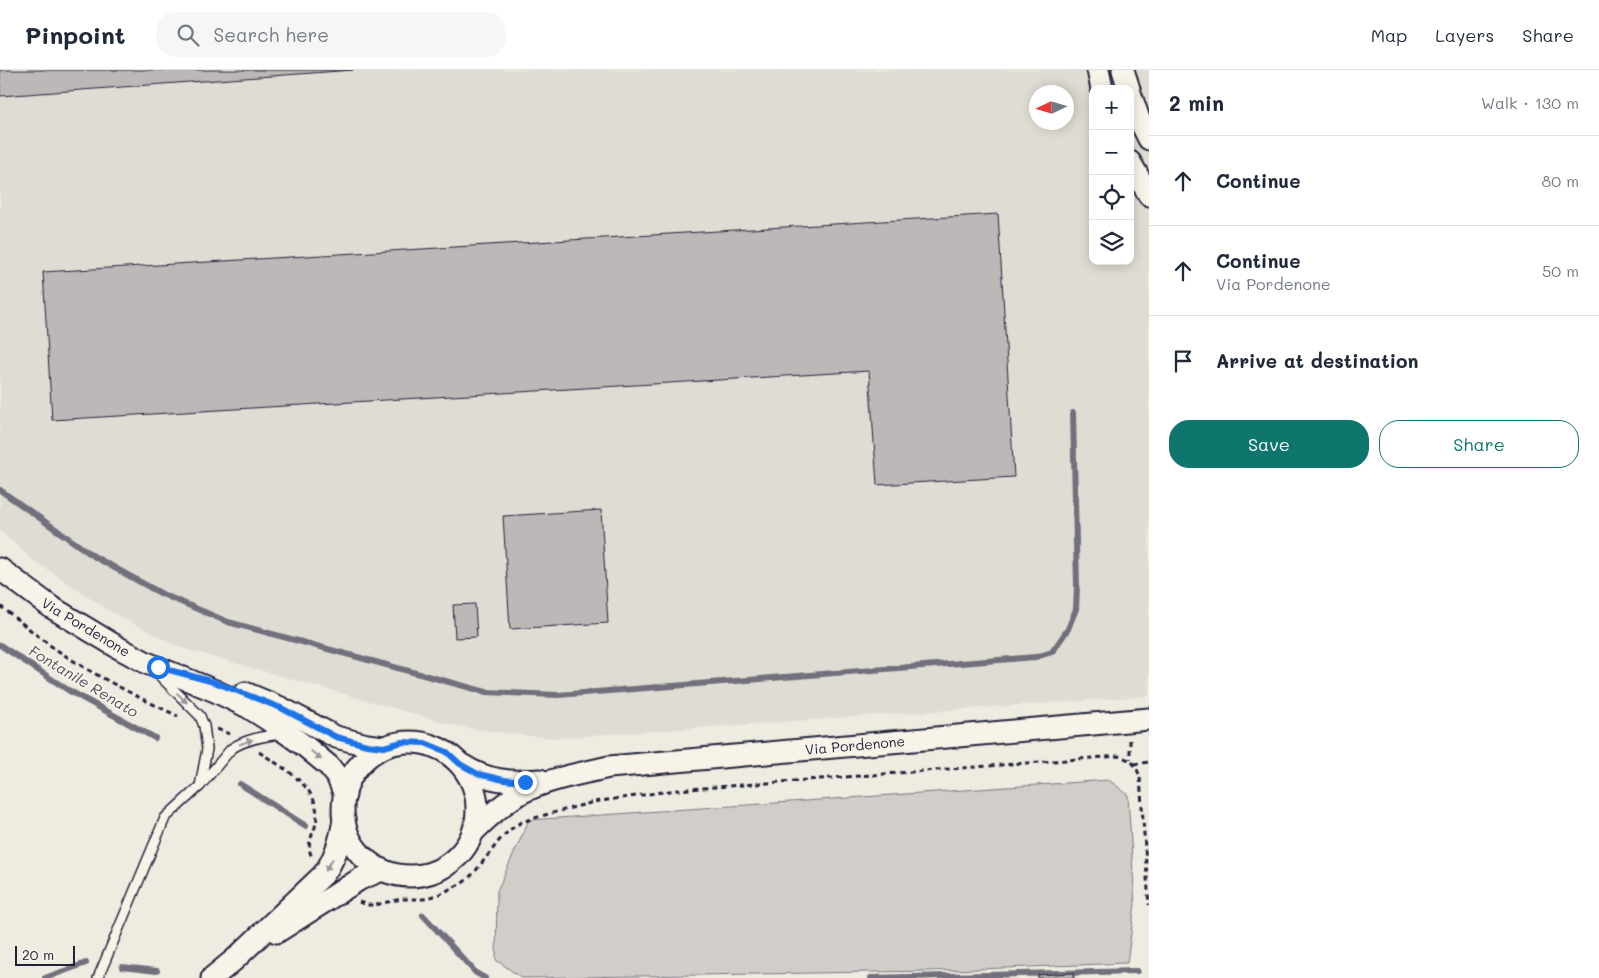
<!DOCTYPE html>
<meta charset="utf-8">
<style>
body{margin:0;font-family:Mali,sans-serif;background:#f6f6f7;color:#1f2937}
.controls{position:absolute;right:15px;top:15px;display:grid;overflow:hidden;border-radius:10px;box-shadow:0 2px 12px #0003}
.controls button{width:45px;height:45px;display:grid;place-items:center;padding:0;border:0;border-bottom:1px solid #e0e1e3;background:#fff;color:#1f2937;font:25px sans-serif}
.compass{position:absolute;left:1029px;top:15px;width:45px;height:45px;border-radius:50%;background:#fff;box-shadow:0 2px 12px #0003;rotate:266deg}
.scale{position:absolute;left:15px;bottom:12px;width:60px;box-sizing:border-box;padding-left:5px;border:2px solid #22223b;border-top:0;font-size:14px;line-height:18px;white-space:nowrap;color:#22223b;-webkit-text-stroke:4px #f7f3e8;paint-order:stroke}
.stop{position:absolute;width:15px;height:15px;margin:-11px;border:4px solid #1a73e8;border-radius:50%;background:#fff}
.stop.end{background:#1a73e8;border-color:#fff;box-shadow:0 1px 5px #0008}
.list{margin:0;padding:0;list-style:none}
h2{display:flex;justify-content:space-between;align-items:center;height:65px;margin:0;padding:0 20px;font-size:21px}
h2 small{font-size:16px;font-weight:400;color:#747a83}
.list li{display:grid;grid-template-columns:32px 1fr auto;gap:15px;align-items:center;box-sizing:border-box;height:90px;padding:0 20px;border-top:1px solid #e0e1e3}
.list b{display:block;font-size:19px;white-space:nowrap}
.list p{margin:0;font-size:16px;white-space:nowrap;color:#747a83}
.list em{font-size:16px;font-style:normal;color:#747a83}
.actions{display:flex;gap:10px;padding:15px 20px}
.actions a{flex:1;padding:11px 0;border:1px solid #0f766e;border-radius:20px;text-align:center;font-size:18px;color:#0f766e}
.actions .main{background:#0f766e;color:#fff}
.icon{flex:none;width:28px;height:28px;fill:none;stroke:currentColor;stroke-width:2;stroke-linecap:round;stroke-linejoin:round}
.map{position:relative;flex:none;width:1149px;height:908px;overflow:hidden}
header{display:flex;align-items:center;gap:30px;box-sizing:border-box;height:70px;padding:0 25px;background:#fff;border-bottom:1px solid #e0e1e3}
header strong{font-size:24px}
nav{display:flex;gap:28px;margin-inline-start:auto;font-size:18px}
.search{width:350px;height:45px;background:#f6f6f7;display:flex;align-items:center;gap:12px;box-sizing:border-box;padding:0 18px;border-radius:20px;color:#747a83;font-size:19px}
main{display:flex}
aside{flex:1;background:#fff}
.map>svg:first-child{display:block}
.built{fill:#dfdcd4;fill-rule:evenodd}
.green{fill:#d1cdc9;stroke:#7a7882}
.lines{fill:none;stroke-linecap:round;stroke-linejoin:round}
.stream{stroke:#716f7b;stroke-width:6}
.building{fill:#bbb8b7;stroke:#22223b}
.service-casing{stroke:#22223b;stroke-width:12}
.tertiary-casing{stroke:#22223b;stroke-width:25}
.path{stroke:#22223b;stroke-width:3;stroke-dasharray:5 4;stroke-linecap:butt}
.service{stroke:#f7f3e8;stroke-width:9}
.tertiary{stroke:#f7f3e8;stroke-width:21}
.oneway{fill:#97959a}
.route{stroke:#1a73e8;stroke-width:6}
.labels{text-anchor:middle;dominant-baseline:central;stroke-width:4;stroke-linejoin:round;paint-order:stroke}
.street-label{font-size:14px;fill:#22223b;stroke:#f7f3e8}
.water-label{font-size:15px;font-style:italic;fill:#504f60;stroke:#f7f3e8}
</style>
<header>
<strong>Pinpoint</strong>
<div class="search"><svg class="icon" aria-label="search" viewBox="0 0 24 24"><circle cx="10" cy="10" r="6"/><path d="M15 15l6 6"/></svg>Search here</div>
<nav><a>Map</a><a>Layers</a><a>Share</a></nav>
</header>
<main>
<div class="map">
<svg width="1149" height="908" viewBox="0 0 1149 908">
<rect width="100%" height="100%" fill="#eeebe1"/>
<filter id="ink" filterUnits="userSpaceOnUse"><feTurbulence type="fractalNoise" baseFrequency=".02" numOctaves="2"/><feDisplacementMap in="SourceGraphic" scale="10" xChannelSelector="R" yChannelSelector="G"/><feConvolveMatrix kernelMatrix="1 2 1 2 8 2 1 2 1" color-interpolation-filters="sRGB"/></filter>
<g filter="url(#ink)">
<path class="built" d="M0,0H1149V626L553,668L520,665L460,657L178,577L110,541L33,490L0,461ZM1093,19H1130V191H1093ZM1036,22H1066V52H1036Z"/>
<path class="green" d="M1109,710L1128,725L1135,834L1127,893L930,901L522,908L496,890L497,821L529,750Z"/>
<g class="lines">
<g class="stream">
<path d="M0,420L95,487L162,524L228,552L486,622L558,625L1036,587L1052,582L1068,559L1076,539L1077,516L1073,343"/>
<path d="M0,575L68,620L155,668"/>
<path d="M240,714L306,756"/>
<path d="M423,845L476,903L485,908"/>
<path d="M122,897L157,901"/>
<path d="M45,908L86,893"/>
<path d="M871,908L1137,901"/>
</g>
</g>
<g class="building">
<path d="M0,0H353L0,26Z"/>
<path d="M998,144L1014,407L877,415L869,301L52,350L43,202Z"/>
<path d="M601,440L608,553L510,559L503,446Z"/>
<path d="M475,534L477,567L455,568L453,535Z"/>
<path d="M1074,903V908H1038V905Z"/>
</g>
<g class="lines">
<defs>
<g id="service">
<path d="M160,606L200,646L204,656L207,679L200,716L231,679C245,669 264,666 281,664"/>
<path d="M98,908L165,748L200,716"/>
</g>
<g id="tertiary">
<path d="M1098,0L1102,19"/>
<path d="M1123,0L1129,19"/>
<path d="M1130,23L1139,49L1149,69"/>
<path d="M1130,92L1149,125"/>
<path d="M0,499L51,537L119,578L147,593L215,621L248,637L267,649L306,677L329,696L337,706L345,725"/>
<path d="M245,623L281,638L336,667L367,675L384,677"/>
<circle cx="410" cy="739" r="67"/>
<path d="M462,695C486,711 511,713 540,710"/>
<path d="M474,761C488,747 502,734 519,724C546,709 580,704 609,697L1149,649"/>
<path d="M277,862L360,809L382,800"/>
<path d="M212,908L234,890L323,805C336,788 341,769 344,749"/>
</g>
</defs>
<use href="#service" class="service-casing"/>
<use href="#tertiary" class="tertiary-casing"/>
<g class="path">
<path d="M0,536C17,549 34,563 51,576C88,602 137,627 178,646"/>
<path d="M217,659L230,664"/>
<path d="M1130,670V689"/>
<path d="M259,682C285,699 326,720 315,757C311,768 306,776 312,787"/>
<path d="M1134,694L1149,692"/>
<path d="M359,832L367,835H375L401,829H424L440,824L464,812L474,803L502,767L511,759L522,752L541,746L594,732L677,720L1118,686C1132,690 1135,693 1140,707L1149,835"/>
</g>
<use href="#service" class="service"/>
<use href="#tertiary" class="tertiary"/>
</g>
<defs><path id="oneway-solid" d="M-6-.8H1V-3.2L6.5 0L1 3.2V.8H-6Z" transform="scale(1.25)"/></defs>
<g class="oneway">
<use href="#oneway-solid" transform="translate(182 628) rotate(44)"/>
<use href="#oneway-solid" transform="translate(246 672) rotate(-19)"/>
<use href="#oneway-solid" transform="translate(316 685) rotate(40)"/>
<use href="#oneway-solid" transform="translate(329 795) rotate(121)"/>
</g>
</g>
<g class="lines" filter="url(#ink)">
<path class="route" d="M158,597L214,612L281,638L336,667L367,675L384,677L402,672L425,673L447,682L460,694L478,704L504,710L525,712"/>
</g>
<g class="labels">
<g class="street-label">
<text transform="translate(86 557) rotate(31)">Via Pordenone</text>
<text transform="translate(855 675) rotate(-5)">Via Pordenone</text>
</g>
<g class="water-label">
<text transform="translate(84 611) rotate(31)">Fontanile Renato</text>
</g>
</g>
</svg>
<div class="controls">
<button>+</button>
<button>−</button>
<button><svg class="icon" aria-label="locate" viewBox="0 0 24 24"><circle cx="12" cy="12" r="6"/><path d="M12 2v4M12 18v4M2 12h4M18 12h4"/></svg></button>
<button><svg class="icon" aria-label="layers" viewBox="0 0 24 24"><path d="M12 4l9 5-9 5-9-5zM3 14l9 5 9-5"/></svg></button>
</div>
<svg class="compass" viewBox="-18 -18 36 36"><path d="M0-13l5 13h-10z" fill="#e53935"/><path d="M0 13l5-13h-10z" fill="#747a83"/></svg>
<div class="scale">20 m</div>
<div class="stop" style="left:158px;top:597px"></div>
<div class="stop end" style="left:525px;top:712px"></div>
</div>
<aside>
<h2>2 min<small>Walk · 130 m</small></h2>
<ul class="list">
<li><svg class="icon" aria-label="ahead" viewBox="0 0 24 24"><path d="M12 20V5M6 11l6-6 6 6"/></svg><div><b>Continue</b></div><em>80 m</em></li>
<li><svg class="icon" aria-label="ahead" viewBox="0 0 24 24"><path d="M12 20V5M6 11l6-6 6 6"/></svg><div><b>Continue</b><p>Via Pordenone</p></div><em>50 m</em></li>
<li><svg class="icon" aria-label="arrive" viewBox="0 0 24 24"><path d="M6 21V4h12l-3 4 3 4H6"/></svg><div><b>Arrive at destination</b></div></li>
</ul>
<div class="actions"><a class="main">Save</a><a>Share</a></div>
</aside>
</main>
